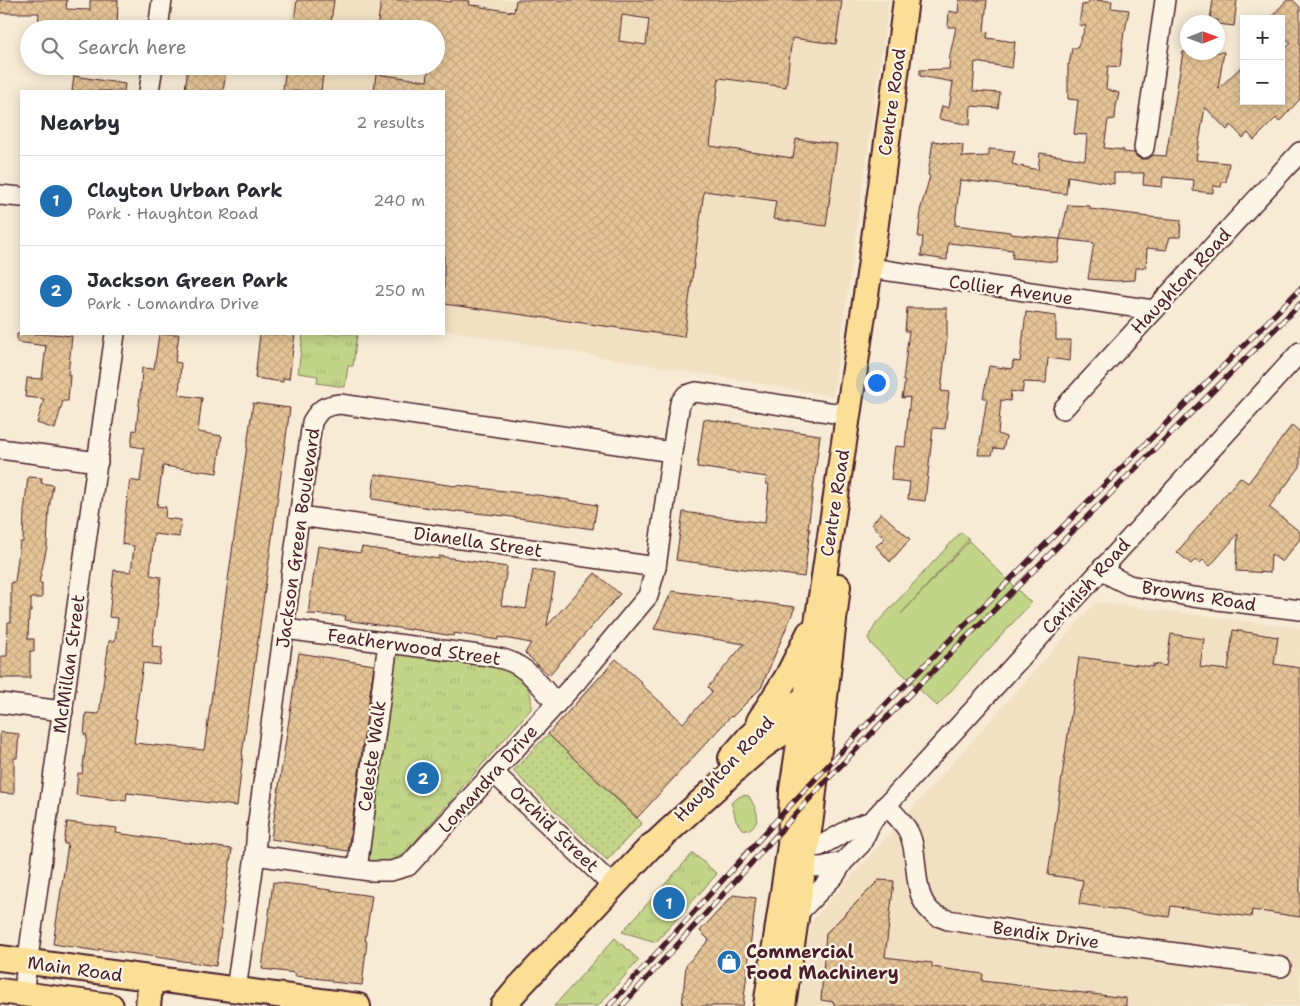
<!DOCTYPE html>
<meta charset="utf-8">
<style>
body{margin:0;font-family:"Shantell Sans",sans-serif;background:#f7f7f7;color:#2b2b33}
.controls{position:absolute;right:15px;top:15px;display:grid;overflow:hidden;border-radius:0px;box-shadow:0 2px 12px #0003}
.controls button{width:45px;height:45px;display:grid;place-items:center;padding:0;border:0;border-bottom:1px solid #e1e1e2;background:#fff;color:#2b2b33;font:25px sans-serif}
.compass{position:absolute;left:1180px;top:15px;width:45px;height:45px;border-radius:50%;background:#fff;box-shadow:0 2px 12px #0003;rotate:89deg}
.you{position:absolute;left:876px;top:382px;width:18px;height:18px;margin:-12px;border:4px solid #fff;border-radius:50%;background:#1a73e8;box-shadow:0 0 0 8px #1a73e833}
.badge{display:grid;place-items:center;width:32px;height:32px;border-radius:50%;background:#1f6fb2;color:#fff;font-size:16px;font-weight:700}
.pin{position:absolute;translate:-50% -50%;border:2px solid #fff;box-shadow:0 1px 5px #0006}
.list{margin:0;padding:0;list-style:none}
h2{display:flex;justify-content:space-between;align-items:center;height:65px;margin:0;padding:0 20px;font-size:21px}
h2 small{font-size:16px;font-weight:400;color:#7c7c81}
.list li{display:grid;grid-template-columns:32px 1fr auto;gap:15px;align-items:center;box-sizing:border-box;height:90px;padding:0 20px;border-top:1px solid #e1e1e2}
.list b{display:block;font-size:19px;white-space:nowrap}
.list p{margin:0;font-size:16px;white-space:nowrap;color:#7c7c81}
.list em{font-size:16px;font-style:normal;color:#7c7c81}
.icon{flex:none;width:28px;height:28px;fill:none;stroke:currentColor;stroke-width:2;stroke-linecap:round;stroke-linejoin:round}
.map{position:relative;flex:none;width:1300px;height:1006px;overflow:hidden}
.search{position:absolute;background:#fff;box-shadow:0 2px 12px #0003;left:20px;top:20px;width:425px;height:55px;display:flex;align-items:center;gap:12px;box-sizing:border-box;padding:0 18px;border-radius:28px;color:#7c7c81;font-size:19px}
.panel{position:absolute;background:#fff;box-shadow:0 2px 12px #0003;left:20px;top:90px;width:425px;height:245px;border-radius:0px}
.map>svg:first-child{display:block}
.built{fill:#f2e0c2}
.grass{fill:url(#grass-dots);stroke:#867a5a}
.park{fill:url(#park-tufts);stroke:#867a5a}
.garden{fill:#c2d488;stroke:#867a5a}
.building{fill:url(#building-cross-hatch);stroke:#4a1f2b;fill-rule:evenodd}
.lines{fill:none;stroke-linecap:round;stroke-linejoin:round}
.minor-casing{stroke:#4a1f2b;stroke-width:22}
.major-casing{stroke:#4a1f2b;stroke-width:28}
.minor{stroke:#fcf5e5;stroke-width:19}
.major{stroke:#fbdf96;stroke-width:24}
.rail-casing{stroke:#4a1f2b;stroke-width:5.5}
.rail{stroke:#fcf5e5;stroke-width:4;stroke-dasharray:11;stroke-linecap:butt}
.labels{text-anchor:middle;dominant-baseline:central;stroke-width:4.5;stroke-linejoin:round;paint-order:stroke}
.street-label{font-size:18px;fill:#4a1f2b;stroke:#fcf5e5}
.poi-label{font-size:18px;font-weight:bold;fill:#4a1f2b;stroke:#fcf5e5;text-anchor:start}
</style>
<div class="map">
<svg width="1300" height="1006" viewBox="0 0 1300 1006">
<defs>
<pattern id="grass-dots" width="8" height="8" patternUnits="userSpaceOnUse" patternTransform="scale(1.25)"><rect width="8" height="8" fill="#c2d488"/><path d="M2 2h.1M6 6h.1" fill="none" stroke="#a8b676" stroke-width="1.8" stroke-linecap="round"/></pattern>
<pattern id="park-tufts" width="24" height="20" patternUnits="userSpaceOnUse" patternTransform="scale(1.25)"><rect width="24" height="20" fill="#c2d488"/><path d="M3 7l-1-3M5 7V3M7 7l1-3M15 17l-1-3M17 17v-4M19 17l1-3" fill="none" stroke="#a8b676"/></pattern>
<pattern id="building-cross-hatch" width="8" height="8" patternUnits="userSpaceOnUse" patternTransform="scale(1.25)"><rect width="8" height="8" fill="#e5c597"/><path d="M0 0l8 8M0 8l8-8" fill="none" stroke="#c6a982"/></pattern>
</defs>
<rect width="100%" height="100%" fill="#f7ebd5"/>
<filter id="ink" filterUnits="userSpaceOnUse"><feTurbulence type="fractalNoise" baseFrequency=".02" numOctaves="2"/><feDisplacementMap in="SourceGraphic" scale="10" xChannelSelector="R" yChannelSelector="G"/><feConvolveMatrix kernelMatrix="1 2 1 2 8 2 1 2 1" color-interpolation-filters="sRGB"/></filter>
<g filter="url(#ink)">
<g class="built">
<path d="M292,0H889L833,396L444,330V91H280L283,66H436V29H288Z"/>
<path d="M1096,602L1300,628V1006H798L811,922Z"/>
</g>
<path class="grass" d="M548,734L642,823L607,860L513,771Z"/>
<g class="park">
<path d="M303,334H357L353,366H348L345,387L317,383L318,376L298,373Z"/>
<path d="M394,652L499,666C512,671 525,679 530,693C532,697 531,704 531,709L411,846C392,864 390,865 364,861Z"/>
<path d="M693,853L717,874L656,942L622,932Z"/>
<path d="M615,938L639,960L598,1006H554Z"/>
</g>
<g class="garden">
<path d="M961,532L969,539L901,614L969,541L1031,603L937,706L872,645L868,638L876,624Z"/>
<path d="M743,795L749,796C756,809 764,821 748,830L742,829L736,821L733,808L731,803L739,797Z"/>
</g>
<g class="building">
<path d="M0,0H67L66,9L90,10V0H118L117,29H91L92,23L66,21L65,29H38L39,13H0Z"/>
<path d="M297,0H334L330,29H309L293,27Z"/>
<path d="M381,0H435L451,2V0H459L470,1L469,5L481,6V7L514,12L516,0H842L836,44L792,38L786,87L719,78L710,146L793,158L796,139L837,144L826,226L773,219L776,201L704,191L684,337L444,304V91H374L376,74L427,81L429,66H436V29H377ZM622,15L649,19L646,45L619,41Z"/>
<path d="M959,0H987L984,31L988,32L987,38L1015,42L1012,68L975,62L973,91L1000,93L998,108L971,106L970,125L939,119L942,106L949,108L953,82L920,76V70L949,69L950,55L956,27H948L949,11L958,13Z"/>
<path d="M1089,0L1112,1L1111,8L1129,10L1125,31H1124L1120,67L1108,66L1106,89L1119,93L1116,107L1115,119L1108,120L1104,148L1124,150L1123,152L1134,153L1137,157L1142,159H1148L1153,155L1166,156L1183,52H1224L1218,89L1244,64V101H1281V53L1291,43L1281,34V19H1269L1287,0H1293L1300,7V99L1279,122L1276,118L1254,140L1248,133L1243,138L1231,125L1227,130L1205,107L1196,160L1229,163L1226,182H1222L1221,187L1213,186V193L1193,191L1194,180L1163,177L1162,187L1143,185L1144,173H1114V184L1068,176L1066,194L1028,189L1029,188L960,180L955,225L1010,232V234L1060,239L1057,262L1012,258L1013,250L948,243L947,260L921,256L923,237H918L921,211H920L930,176L928,175L933,141L963,145L962,157L989,156V149L1015,151L1012,164L1038,170L1040,153L1085,160L1087,135L1074,134L1078,100L1068,99V64L1069,65L1072,48H1077L1086,26L1079,25L1082,5L1088,4Z"/>
<path d="M1213,0H1237L1234,26L1218,24V20L1210,19Z"/>
<path d="M188,66H227L223,91H194L185,90Z"/>
<path d="M286,66H324L321,91H283Z"/>
<path d="M74,76L125,84L124,91H72Z"/>
<path d="M1068,205L1090,206V209L1140,215V216L1181,220L1180,237H1170L1166,250L1147,248L1146,267L1136,268L1135,280L1116,281L1088,279L1094,243L1060,239Z"/>
<path d="M907,308H947V337L941,391L949,392L945,429L933,428L925,501L908,499L910,482L891,480L895,446L905,447L910,397L902,398L905,381H903L909,331H905Z"/>
<path d="M1026,312L1056,316V340H1071L1070,361L1048,358L1046,383L1024,382L1022,393L1011,391L1010,401L1001,400L998,434L1006,437L1003,449L994,448L992,455H978L987,398H983L989,366L1012,369L1013,361L1020,362Z"/>
<path d="M17,334H54L72,336L68,375H70L68,401H63L55,429L37,423L44,399L25,397L27,378L42,379L46,346L17,342Z"/>
<path d="M159,334H179L175,362L181,363L179,395L202,398L198,432L222,436L217,473L163,466L157,506L166,507L165,518L181,520L179,537L154,534L150,575L161,577L152,646L162,647L160,665L143,663L135,719H137L134,743L204,750L253,403L290,408L242,755H243L237,806L127,793L126,801L76,795L78,773L82,774L87,735H84L86,713L99,714L109,641H115L118,618L109,617L114,570L131,572L134,546L122,544L123,530L130,480L140,482L144,448L131,446L133,430L136,431L141,386L142,368L154,369Z"/>
<path d="M260,334H295L289,379L283,378V382L255,378Z"/>
<path d="M704,419L820,435L808,529H810L804,577L676,560L683,512L765,523L769,484H766L767,477L697,467Z"/>
<path d="M1292,425L1300,432V467L1269,507L1300,532V539L1282,562L1271,554L1270,573L1236,571L1238,534L1210,566L1203,560L1199,564L1195,560L1191,564L1177,552L1240,477L1248,483Z"/>
<path d="M375,474L455,486L456,485L545,496L597,505L593,529L505,516L456,511V512L372,499Z"/>
<path d="M28,477L42,478L41,483L53,485L49,509L47,546L39,583H42V598H31V612H29L28,639H34V652L30,651V678H1V656H7L8,622H11V582H15L20,542H23L24,512Z"/>
<path d="M881,513L910,539L890,562L876,546L885,539L872,524Z"/>
<path d="M318,546L360,553L362,547L439,559V556L507,567L501,605L526,609L533,570L555,574L547,626L595,573L620,594L549,675L525,653L531,643L498,637V640L454,633L453,636L411,629V630L345,620L346,616L308,614Z"/>
<path d="M672,591L795,607L761,688L732,717L731,716L637,818L548,734L616,659L642,683L641,684L683,723L712,692L708,687L744,644L654,629Z"/>
<path d="M1233,630L1278,637L1274,664L1300,668V917L1252,910L1251,917L1171,906L1169,917L1079,904L1083,880L1048,875L1079,657L1153,667V664L1166,666L1171,634L1204,639L1200,667L1228,670Z"/>
<path d="M299,653L374,665L348,851L271,839Z"/>
<path d="M0,732L19,734L17,758H14V794L0,793Z"/>
<path d="M67,822L117,828L116,833L232,849L221,923H222L216,966L142,955L98,949V951L53,944L68,844H64Z"/>
<path d="M879,880L894,881L885,957L932,963V967L983,974L982,981L1126,998V1006H834V1002L821,1000L826,933Z"/>
<path d="M273,882L317,887L316,888L372,896L365,941H367L362,985L331,982V980L295,976V973L262,969Z"/>
<path d="M733,895L756,898L743,1006H682L686,965L709,940L700,931Z"/>
</g>
<g class="lines">
<defs>
<g id="minor">
<path d="M158,29L162,0"/>
<path d="M149,91L153,66"/>
<path d="M1144,148L1165,0"/>
<path d="M0,195L21,197"/>
<path d="M870,268L1153,310"/>
<path d="M1063,409L1300,152"/>
<path d="M0,449L98,462"/>
<path d="M300,516L656,567"/>
<path d="M1102,568L1113,577L1129,585L1193,597L1300,610"/>
<path d="M285,629L479,655C488,656 498,657 506,660C527,666 543,688 556,704"/>
<path d="M0,703L63,711"/>
<path d="M494,773L613,886"/>
<path d="M886,805C894,814 904,822 909,833C921,858 909,900 937,916C941,917 945,919 948,920L1050,936L1281,967"/>
<path d="M794,845L807,848L820,846L852,828L872,821"/>
<path d="M255,855L370,871H391L408,866L577,681L648,596L656,567L672,452L680,403L686,395L696,392L848,415"/>
<path d="M792,861L804,866L821,867L843,862L861,844L872,821L1300,352"/>
<path d="M357,869L388,643"/>
<path d="M797,914L835,875L843,862"/>
<path d="M236,990L255,855L257,828L312,422C320,408 324,406 340,404L672,452"/>
<path d="M23,994L115,334"/>
</g>
<g id="major">
<path d="M759,721L787,677L809,633"/>
<path d="M731,758L749,737L775,713L806,699H818"/>
<path d="M0,958L358,1006"/>
<path d="M0,991L111,1006"/>
<path d="M148,1006L151,979"/>
<path d="M503,1006L519,987L651,846L657,842C677,823 697,805 717,787C745,761 774,731 812,721"/>
<path d="M766,1006L790,845L792,790L802,724L870,268L906,0"/>
<path d="M783,1006L811,817L838,586"/>
</g>
</defs>
<use href="#minor" class="minor-casing"/>
<use href="#major" class="major-casing"/>
<use href="#minor" class="minor"/>
<use href="#major" class="major"/>
<defs>
<g id="rail">
<path d="M609,1006L784,812L891,699L1300,289"/>
<path d="M622,1006L822,785L898,706L1300,304"/>
</g>
</defs>
<use href="#rail" class="rail-casing"/>
<use href="#rail" class="rail"/>
</g>
</g>
<defs>
<symbol id="shop-disc" viewBox="-11 -11 22 22"><circle r="9.5" fill="#1f6fb2" stroke="#fcf5e5"/><path d="M-5-2.5h2.3a2.7 3.5 0 0 1 5.4 0H5L5.5 6h-11ZM-1.5-2.5h3a1.5 2.3 0 0 0-3 0Z" fill="#fff"/></symbol>
</defs>
<g fill-rule="evenodd">
<use href="#shop-disc" x="715" y="948" width="28" height="28"/>
</g>
<g class="labels">
<g class="street-label">
<text transform="translate(892 102) rotate(-82)">Centre Road</text>
<text transform="translate(1181 281) rotate(-47)">Haughton Road</text>
<text transform="translate(1011 290) rotate(8)">Collier Avenue</text>
<text transform="translate(835 503) rotate(-81)">Centre Road</text>
<text transform="translate(298 538) rotate(-82)">Jackson Green Boulevard</text>
<text transform="translate(478 542) rotate(8)">Dianella Street</text>
<text transform="translate(1086 586) rotate(-48)">Carinish Road</text>
<text transform="translate(1199 596) rotate(9)">Browns Road</text>
<text transform="translate(414 647) rotate(8)">Featherwood Street</text>
<text transform="translate(69 664) rotate(-82)">McMillan Street</text>
<text transform="translate(372 756) rotate(-82)">Celeste Walk</text>
<text transform="translate(724 769) rotate(-47)">Haughton Road</text>
<text transform="translate(488 779) rotate(-48)">Lomandra Drive</text>
<text transform="translate(554 829) rotate(44)">Orchid Street</text>
<text transform="translate(1046 935) rotate(8)">Bendix Drive</text>
<text transform="translate(75 969) rotate(8)">Main Road</text>
</g>
<g class="poi-label">
<text x="746" y="952">Commercial<tspan x="746" dy="21">Food Machinery</tspan></text>
</g>
</g>
</svg>
<div class="controls">
<button>+</button>
<button>−</button>
</div>
<svg class="compass" viewBox="-18 -18 36 36"><path d="M0-13l5 13h-10z" fill="#e53935"/><path d="M0 13l5-13h-10z" fill="#7c7c81"/></svg>
<div class="you"></div>
<div class="pin badge" style="left:669px;top:903px">1</div>
<div class="pin badge" style="left:423px;top:778px">2</div>
<div class="search"><svg class="icon" aria-label="search" viewBox="0 0 24 24"><circle cx="10" cy="10" r="6"/><path d="M15 15l6 6"/></svg>Search here</div>
<section class="panel">
<h2>Nearby<small>2 results</small></h2>
<ul class="list">
<li><span class="badge">1</span><div><b>Clayton Urban Park</b><p>Park · Haughton Road</p></div><em>240 m</em></li>
<li><span class="badge">2</span><div><b>Jackson Green Park</b><p>Park · Lomandra Drive</p></div><em>250 m</em></li>
</ul>
</section>
</div>
